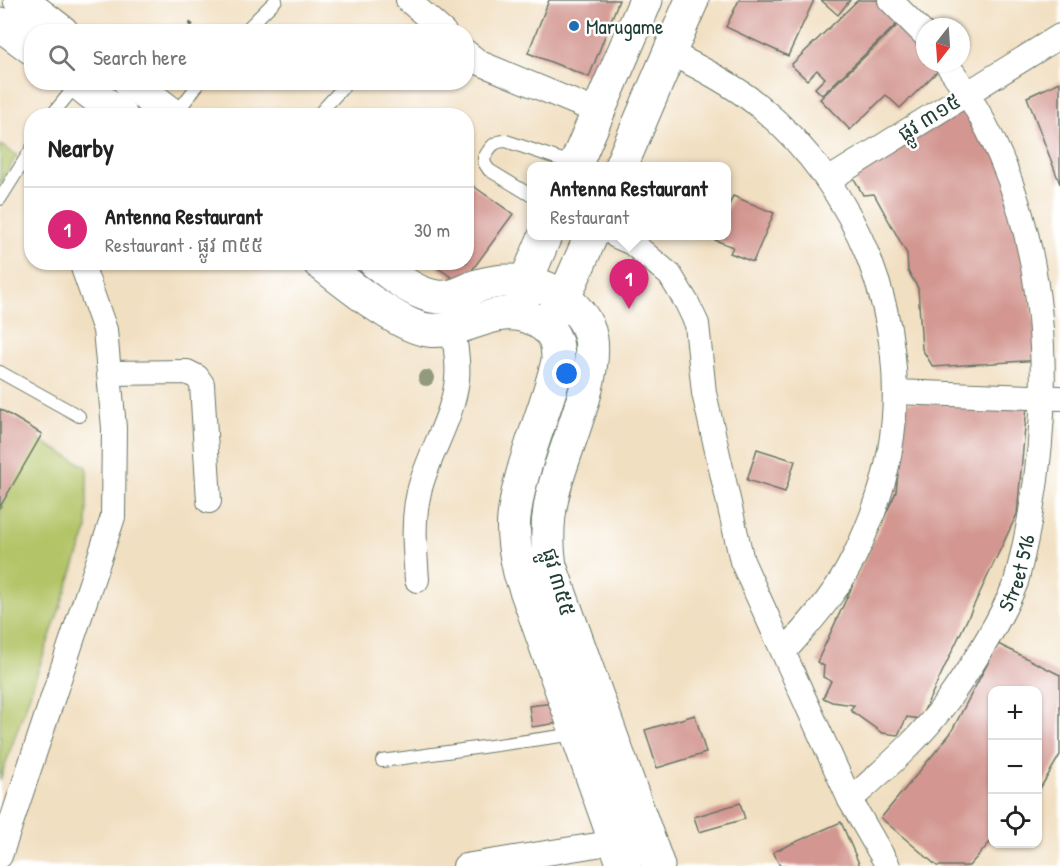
<!DOCTYPE html>
<meta charset="utf-8">
<style>
body{margin:0;font-family:"Patrick Hand","Noto Sans Khmer",sans-serif;background:#f2f2f2;color:#222}
.controls{position:absolute;right:18px;bottom:18px;display:grid;overflow:hidden;border-radius:12px;box-shadow:0 2px 4px #0004}
.controls button{width:54px;height:54px;display:grid;place-items:center;padding:0;border:0;border-bottom:2px solid #e0e0e0;background:#fff;color:#222;font:30px sans-serif}
.compass{position:absolute;left:916px;top:18px;width:54px;height:54px;border-radius:50%;background:#fff;box-shadow:0 2px 4px #0004;rotate:197deg}
.you{position:absolute;left:567px;top:374px;width:21px;height:21px;margin:-15px;border:4px solid #fff;border-radius:50%;background:#1a73e8;box-shadow:0 0 0 9px #1a73e833}
.badge{display:grid;place-items:center;width:39px;height:39px;border-radius:50%;background:#db2777;color:#fff;font-size:20px;font-weight:700}
.pin{position:absolute;translate:-50% -50px;filter:drop-shadow(0 2px 3px #0008)}
.pin::after{content:'';position:absolute;top:32px;width:21px;height:18px;background:inherit;clip-path:polygon(0 0,100% 0,50% 100%)}
.popup{position:absolute;left:527px;top:162px;width:204px;height:78px;box-sizing:border-box;display:grid;place-content:center;border-radius:12px;background:#fff;filter:drop-shadow(0 2px 4px #0005);font-size:20px;white-space:nowrap;color:#767676}
.popup b{font-size:22px;color:#222}
.popup::after{content:'';position:absolute;left:50%;top:100%;margin-left:-12px;border:12px solid transparent;border-top-color:#fff}
.list{margin:0;padding:0;list-style:none}
h2{display:flex;justify-content:space-between;align-items:center;height:78px;margin:0;padding:0 24px;font-size:26px}
h2 small{font-size:20px;font-weight:400;color:#767676}
.list li{display:grid;grid-template-columns:39px 1fr auto;gap:18px;align-items:center;box-sizing:border-box;height:84px;padding:0 24px;border-top:2px solid #e0e0e0}
.list b{display:block;font-size:22px;white-space:nowrap}
.list p{margin:0;font-size:20px;white-space:nowrap;color:#767676}
.list em{font-size:20px;font-style:normal;color:#767676}
.icon{flex:none;width:33px;height:33px;fill:none;stroke:currentColor;stroke-width:2;stroke-linecap:round;stroke-linejoin:round}
.map{position:relative;flex:none;width:1060px;height:866px;overflow:hidden}
.search{position:absolute;background:#fff;box-shadow:0 2px 4px #0004;left:24px;top:24px;width:450px;height:66px;display:flex;align-items:center;gap:15px;box-sizing:border-box;padding:0 21px;border-radius:24px;color:#767676;font-size:22px}
.panel{position:absolute;background:#fff;box-shadow:0 2px 4px #0004;left:24px;top:108px;width:450px;height:162px;border-radius:24px}
.map>svg:first-child{display:block}
.green{fill:#b3c467;stroke:#69804e;stroke-width:1.5}
.building{fill:#d39690}
.lines{fill:none;stroke-linecap:round;stroke-linejoin:round}
.lane-casing{stroke:#687665;stroke-width:14}
.street-casing{stroke:#687665;stroke-width:26}
.secondary-casing{stroke:#687665;stroke-width:35}
.primary-casing{stroke:#687665;stroke-width:35}
.path{stroke:#687665;stroke-width:4;stroke-dasharray:4.5 4.5;stroke-linecap:butt}
.lane{stroke:#fff;stroke-width:12}
.street{stroke:#fff;stroke-width:24}
.secondary{stroke:#fff;stroke-width:33}
.primary{stroke:#fff;stroke-width:33}
.tree{fill:#92997b}
.poi-dot{fill:#1f6fb2;stroke:#fff;stroke-width:2}
.labels{text-anchor:middle;dominant-baseline:central;stroke-width:5;stroke-linejoin:round;paint-order:stroke}
.poi-label{font-size:21px;fill:#1f3d34;stroke:#fff;text-anchor:start}
.street-label{font-size:21px;fill:#1f3d34;stroke:#fff}
</style>
<div class="map">
<svg width="1060" height="866" viewBox="0 0 1060 866">
<rect width="100%" height="100%" fill="#fff"/>
<filter id="ink" filterUnits="userSpaceOnUse"><feTurbulence type="fractalNoise" baseFrequency=".0167" numOctaves="2"/><feDisplacementMap in="SourceGraphic" scale="12" xChannelSelector="R" yChannelSelector="G"/><feConvolveMatrix kernelMatrix="1 2 1 2 8 2 1 2 1" color-interpolation-filters="sRGB"/></filter>
<filter id="wash" filterUnits="userSpaceOnUse"><feTurbulence type="fractalNoise" baseFrequency=".008" numOctaves="4" result="noise"/><feDisplacementMap in="SourceGraphic" scale="24" xChannelSelector="R" yChannelSelector="G"/><feGaussianBlur stdDeviation="1.35" result="paint"/><feColorMatrix in="noise" values="0 0 0 0 0 0 0 0 0 0 0 0 0 0 0 0 0 1.4 0 .05"/><feComposite in="paint" operator="in"/></filter>
<g filter="url(#wash)">
<rect width="100%" height="100%" fill="#f1dfc1"/>
<g class="green">
<path d="M0,145L17,155L0,184Z"/>
<path d="M0,418L87,467V530L0,780Z"/>
</g>
<g id="blocks">
<g class="building">
<path d="M549,0H619L589,77L528,53Z"/>
<path d="M739,0H814L788,56L726,27Z"/>
<path d="M821,0H850L838,15Z"/>
<path d="M858,0H877L899,22L822,95L815,88L825,78L817,70L807,80L791,65Z"/>
<path d="M903,20L925,42V63H946L900,108L886,95L850,130L820,99Z"/>
<path d="M1060,82V184L1027,97Z"/>
<path d="M973,105L1005,163L1042,360L933,367L922,349L918,288L908,271L907,254L874,194L863,195L849,169Z"/>
<path d="M466,181L513,214L462,284L438,268L442,262H466Z"/>
<path d="M733,196L774,213L753,262L730,253L733,247L715,240L716,236H726V212Z"/>
<path d="M905,402L1027,406L1017,514L920,719L907,717L898,735L882,733L850,710L854,705L832,702L823,698L831,681L823,677L824,666L817,662L896,492Z"/>
<path d="M0,409L42,434L0,507Z"/>
<path d="M757,449L795,461L785,492L747,480Z"/>
<path d="M998,644L1060,675V755L1038,792V690H992V840L969,866H937L881,818L950,734Z"/>
<path d="M562,702L565,722L532,727L529,706Z"/>
<path d="M695,715L706,753L657,768L645,730Z"/>
<path d="M740,803L745,819L699,832L694,817Z"/>
<path d="M841,822L860,866H780L773,852Z"/>
</g>
</g>
</g>
<g filter="url(#ink)">
<use href="#blocks" fill-opacity="0" stroke="#687665" stroke-width="1.5"/>
<g class="lines">
<defs>
<g id="lane">
<path d="M244,32L276,0"/>
<path d="M175,115L200,82"/>
<path d="M51,116L77,84"/>
<path d="M317,116L348,82"/>
<path d="M532,196L489,170L485,164L484,158C490,148 493,141 506,141L574,164"/>
<path d="M0,199L32,148"/>
<path d="M0,372L79,416"/>
<path d="M382,761L576,734"/>
</g>
<g id="street">
<path d="M408,0L444,32"/>
<path d="M890,0L925,35"/>
<path d="M466,52L480,63L598,112"/>
<path d="M670,53C701,68 732,84 759,106C858,187 912,323 890,450C884,487 870,524 854,557C837,593 810,622 784,652"/>
<path d="M828,180L1060,36"/>
<path d="M616,236L632,243L670,275L687,303L697,324L704,393L742,561L850,800L888,866"/>
<path d="M109,373L187,372L197,377L202,384L209,501"/>
<path d="M895,392L1060,398"/>
<path d="M417,580C415,551 412,521 419,492C428,454 453,419 457,379C459,362 455,345 453,328"/>
<path id="s1" d="M850,800C885,769 921,738 948,700C974,663 999,624 1016,582C1060,409 1058,211 946,63"/>
<path d="M0,856L113,517L114,428L105,330L81,262"/>
<path d="M465,866L597,845L631,834"/>
</g>
<g id="secondary">
<path d="M575,166L646,0"/>
<path d="M621,166L692,0"/>
<path d="M521,310L526,281L545,236"/>
<path d="M548,322L564,298L591,236"/>
</g>
<g id="primary">
<path d="M20,0L62,32"/>
<path d="M0,24L32,48"/>
<path d="M77,82L121,116"/>
<path d="M130,82L174,116"/>
<path d="M319,262C344,281 399,327 428,330C469,335 501,295 543,325C556,334 558,345 558,361C546,413 520,464 514,517C512,536 516,555 520,573L624,866"/>
<path d="M375,262C394,276 415,295 438,297C452,299 464,291 477,286C504,278 532,279 556,293C573,303 588,320 591,339C597,382 563,450 553,493C547,518 546,540 550,566L658,866"/>
</g>
</defs>
<use href="#lane" class="lane-casing"/>
<use href="#street" class="street-casing"/>
<use href="#secondary" class="secondary-casing"/>
<use href="#primary" class="primary-casing"/>
<path class="path" d="M189,23L200,32"/>
<use href="#lane" class="lane"/>
<use href="#street" class="street"/>
<use href="#secondary" class="secondary"/>
<use href="#primary" class="primary"/>
</g>
<circle class="tree" cx="426" cy="378" r="8"/>
</g>
<circle class="poi-dot" cx="574" cy="26" r="6"/>
<g class="labels">
<g class="poi-label">
<text x="586" y="26">Marugame</text>
</g>
<g class="street-label">
<text transform="translate(929 117) rotate(-32)">ផ្លូវ ៣១៥</text>
<text stroke="none"><textPath href="#s1" startOffset="286">Street 516</textPath></text>
<text transform="translate(559 582) rotate(74)">ផ្លូវ ៣៥៥</text>
</g>
</g>
</svg>
<div class="controls">
<button>+</button>
<button>−</button>
<button><svg class="icon" aria-label="locate" viewBox="0 0 24 24"><circle cx="12" cy="12" r="6"/><path d="M12 2v4M12 18v4M2 12h4M18 12h4"/></svg></button>
</div>
<svg class="compass" viewBox="-18 -18 36 36"><path d="M0-13l5 13h-10z" fill="#e53935"/><path d="M0 13l5-13h-10z" fill="#767676"/></svg>
<div class="you"></div>
<div class="pin badge" style="left:629px;top:309px">1</div>
<div class="popup"><b>Antenna Restaurant</b>Restaurant</div>
<div class="search"><svg class="icon" aria-label="search" viewBox="0 0 24 24"><circle cx="10" cy="10" r="6"/><path d="M15 15l6 6"/></svg>Search here</div>
<section class="panel">
<h2>Nearby<small></small></h2>
<ul class="list">
<li><span class="badge">1</span><div><b>Antenna Restaurant</b><p>Restaurant · ផ្លូវ ៣៥៥</p></div><em>30 m</em></li>
</ul>
</section>
</div>
